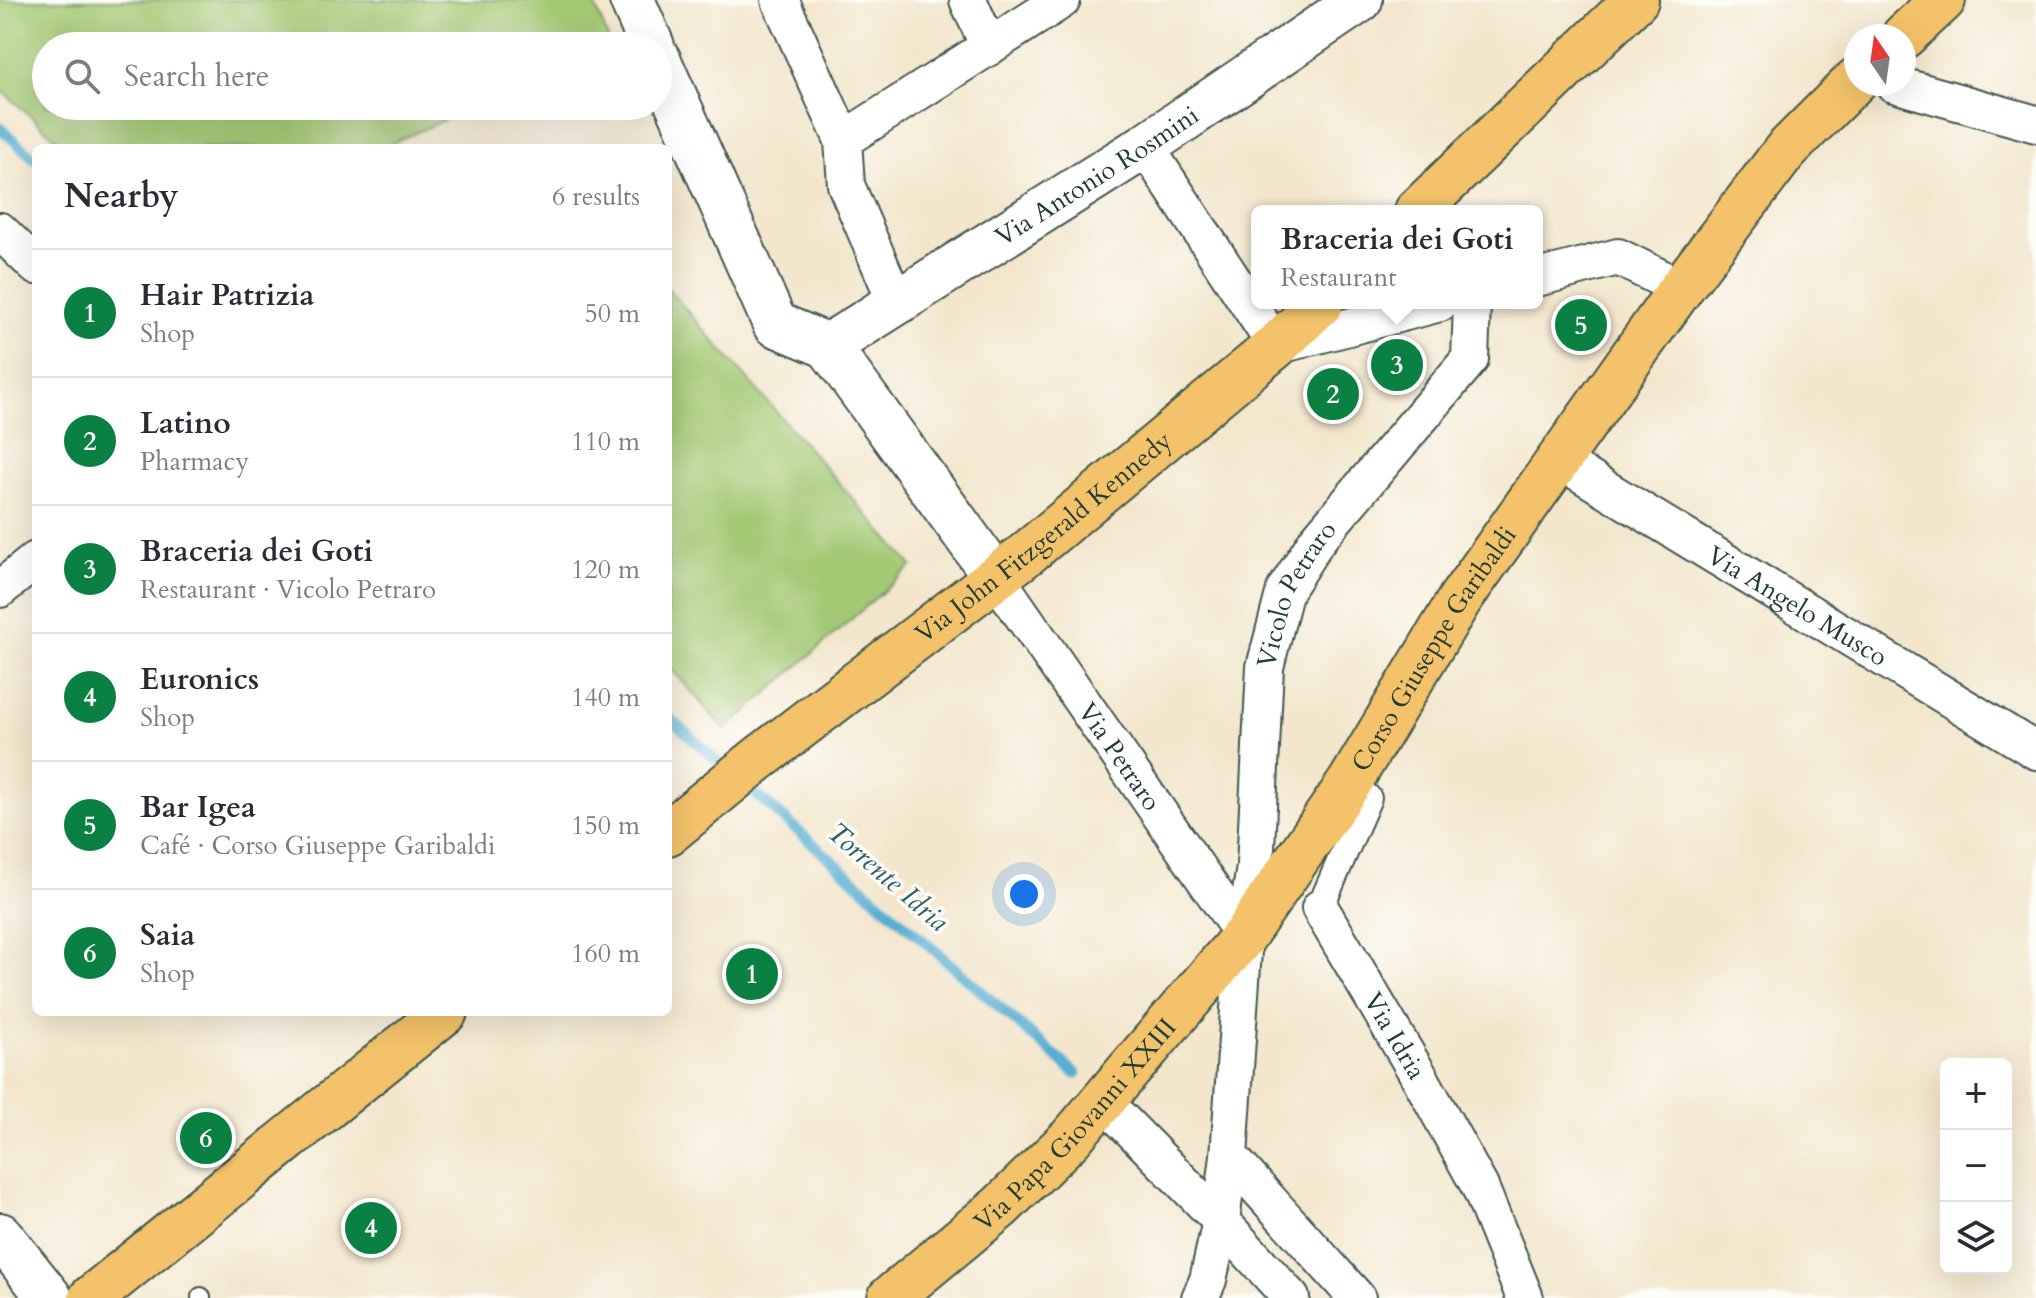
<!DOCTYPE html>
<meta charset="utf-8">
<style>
body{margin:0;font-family:Cardo,serif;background:#f2f2f3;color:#2b2b33}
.controls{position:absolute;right:24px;bottom:24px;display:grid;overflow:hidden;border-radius:12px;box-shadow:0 8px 32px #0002}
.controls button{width:72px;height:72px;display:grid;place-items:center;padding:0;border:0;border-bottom:2px solid #e1e1e2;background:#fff;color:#2b2b33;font:40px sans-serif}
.compass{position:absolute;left:1844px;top:24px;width:72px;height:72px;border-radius:50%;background:#fff;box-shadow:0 8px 32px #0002;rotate:347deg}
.you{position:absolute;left:1024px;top:894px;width:28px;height:28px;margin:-20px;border:6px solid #fff;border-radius:50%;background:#1a73e8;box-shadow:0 0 0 12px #1a73e833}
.badge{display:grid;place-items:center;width:52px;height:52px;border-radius:50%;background:#0b8043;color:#fff;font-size:26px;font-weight:700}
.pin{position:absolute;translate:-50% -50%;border:4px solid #fff;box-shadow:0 2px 8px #0006}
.popup{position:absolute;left:1251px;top:205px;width:292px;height:104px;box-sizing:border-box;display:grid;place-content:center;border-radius:12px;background:#fff;filter:drop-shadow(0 2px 6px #0005);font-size:26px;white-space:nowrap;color:#7c7c81}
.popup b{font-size:30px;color:#2b2b33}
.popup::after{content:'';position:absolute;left:50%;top:100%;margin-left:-16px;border:16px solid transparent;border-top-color:#fff}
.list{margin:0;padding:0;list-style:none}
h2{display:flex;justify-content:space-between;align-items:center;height:104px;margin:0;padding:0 32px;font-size:34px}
h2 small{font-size:26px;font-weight:400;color:#7c7c81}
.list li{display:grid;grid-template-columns:52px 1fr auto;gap:24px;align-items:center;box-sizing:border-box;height:128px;padding:0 32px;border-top:2px solid #e1e1e2}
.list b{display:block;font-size:30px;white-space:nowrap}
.list p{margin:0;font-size:26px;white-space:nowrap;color:#7c7c81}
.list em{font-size:26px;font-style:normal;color:#7c7c81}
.icon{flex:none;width:44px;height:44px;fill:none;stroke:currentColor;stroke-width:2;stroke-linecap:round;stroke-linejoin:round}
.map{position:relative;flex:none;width:2036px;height:1298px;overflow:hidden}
.search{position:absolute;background:#fff;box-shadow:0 8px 32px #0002;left:32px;top:32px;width:640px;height:88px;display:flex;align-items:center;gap:20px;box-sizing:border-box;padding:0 28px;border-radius:44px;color:#7c7c81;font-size:30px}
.panel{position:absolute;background:#fff;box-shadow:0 8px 32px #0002;left:32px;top:144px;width:640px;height:872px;border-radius:12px}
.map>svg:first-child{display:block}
.green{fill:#a4c974;stroke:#628354;stroke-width:2}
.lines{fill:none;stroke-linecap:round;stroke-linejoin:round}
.stream{stroke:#56afd3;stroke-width:11}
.service-casing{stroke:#3f564b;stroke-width:22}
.pedestrian-casing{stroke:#3f564b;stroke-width:30}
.minor-casing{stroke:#3f564b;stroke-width:40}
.tertiary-casing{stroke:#3f564b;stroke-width:48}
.primary-casing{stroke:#3f564b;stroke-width:48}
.service{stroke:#fff;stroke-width:18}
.pedestrian{stroke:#fff;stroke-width:26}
.minor{stroke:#fff;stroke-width:36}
.tertiary{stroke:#fff;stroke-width:44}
.primary{stroke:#f3c26a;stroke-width:44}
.labels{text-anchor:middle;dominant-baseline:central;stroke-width:7;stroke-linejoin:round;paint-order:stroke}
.street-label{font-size:26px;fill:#1f3d34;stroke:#fdfcf7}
.water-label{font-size:28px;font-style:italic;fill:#305f64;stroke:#fdfcf7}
</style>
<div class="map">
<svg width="2036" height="1298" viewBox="0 0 2036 1298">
<rect width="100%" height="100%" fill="#fdfcf7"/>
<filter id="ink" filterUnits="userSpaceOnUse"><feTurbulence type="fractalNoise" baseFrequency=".0125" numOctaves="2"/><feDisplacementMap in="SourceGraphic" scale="16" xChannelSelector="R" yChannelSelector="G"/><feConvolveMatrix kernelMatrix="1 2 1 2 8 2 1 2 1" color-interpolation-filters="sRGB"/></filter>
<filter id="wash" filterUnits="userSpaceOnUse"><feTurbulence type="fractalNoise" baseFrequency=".006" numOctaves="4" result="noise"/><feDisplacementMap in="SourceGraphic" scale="32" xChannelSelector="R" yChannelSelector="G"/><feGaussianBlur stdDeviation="1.8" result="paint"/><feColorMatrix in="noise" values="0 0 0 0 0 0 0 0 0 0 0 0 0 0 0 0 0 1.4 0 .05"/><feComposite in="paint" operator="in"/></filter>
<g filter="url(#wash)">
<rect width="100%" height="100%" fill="#f3e6cc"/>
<g class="green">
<path d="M0,0H593L611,46H46V106H476L381,148H67L0,89Z"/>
<path d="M668,289L912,566L725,730L668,665Z"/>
</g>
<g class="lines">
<g class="stream">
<path d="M0,128L36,160"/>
<path d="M668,717L729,771"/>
<path d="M742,782L1076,1074"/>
</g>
</g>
</g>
<g filter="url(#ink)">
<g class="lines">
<defs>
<path id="service" d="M201,1297V1298"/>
<path id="pedestrian" d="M1320,908L1368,798L1350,782"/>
<g id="minor">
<path d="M780,0L843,140L846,185L896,302"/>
<path d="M968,0L989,47"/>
<path d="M1894,84L2036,124"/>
<path d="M843,140L1062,0"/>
<path d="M1145,146L1276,346L1440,303"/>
<path d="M0,231L36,266"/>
<path d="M1537,278L1618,257L1681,288"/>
<path id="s1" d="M1560,461L2036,751"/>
<path id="s2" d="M996,577L1244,936"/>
<path d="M0,589L36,560"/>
<path id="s3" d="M1320,908L1419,1076L1480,1187L1525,1298"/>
<path d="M1104,1102L1221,1221L1291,1298"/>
<path d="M1229,1156L1357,1298"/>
<path id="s4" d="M1200,1298L1208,1280L1221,1221L1229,1156L1244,936L1255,867L1265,667L1285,590L1317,540L1470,359L1472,303"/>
</g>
<g id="tertiary">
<path d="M632,0L652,46"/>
<path d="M658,59L775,324L828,346"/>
<path id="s5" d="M828,346L1145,146L1360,0"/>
<path d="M828,346L996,577"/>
<path d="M0,1235L50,1298"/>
</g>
<g id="primary">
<path d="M1904,36L1943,0"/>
<path d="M1417,211L1636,0"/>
<path id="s6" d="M668,833L757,760L1025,555L1276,346L1321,303"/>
<path d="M91,1298L445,1012"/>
<path id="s7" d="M890,1298L1000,1207L1070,1139L1244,936L1350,782L1460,599L1681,288L1786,150L1856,80"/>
</g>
</defs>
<use href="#service" class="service-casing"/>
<use href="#pedestrian" class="pedestrian-casing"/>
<use href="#minor" class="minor-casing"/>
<use href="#tertiary" class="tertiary-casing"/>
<use href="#primary" class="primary-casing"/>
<use href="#service" class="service"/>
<use href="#pedestrian" class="pedestrian"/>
<use href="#minor" class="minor"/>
<use href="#tertiary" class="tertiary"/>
<use href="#primary" class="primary"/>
</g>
</g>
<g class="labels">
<g class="street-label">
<text stroke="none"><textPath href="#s5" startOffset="318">Via Antonio Rosmini</textPath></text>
<text stroke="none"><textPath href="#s6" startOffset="478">Via John Fitzgerald Kennedy</textPath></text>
<text stroke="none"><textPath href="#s4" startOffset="716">Vicolo Petraro</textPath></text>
<text stroke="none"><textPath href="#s1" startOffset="278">Via Angelo Musco</textPath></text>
<text stroke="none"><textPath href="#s7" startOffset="852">Corso Giuseppe Garibaldi</textPath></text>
<text stroke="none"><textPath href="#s2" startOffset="218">Via Petraro</textPath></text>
<text stroke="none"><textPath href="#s3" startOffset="148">Via Idria</textPath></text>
<text stroke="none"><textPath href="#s7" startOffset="254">Via Papa Giovanni XXIII</textPath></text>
</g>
<g class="water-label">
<text transform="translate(888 877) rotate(41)">Torrente Idria</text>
</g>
</g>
</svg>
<div class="controls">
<button>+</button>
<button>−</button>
<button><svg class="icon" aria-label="layers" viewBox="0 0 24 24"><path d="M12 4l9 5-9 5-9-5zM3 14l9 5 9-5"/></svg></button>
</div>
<svg class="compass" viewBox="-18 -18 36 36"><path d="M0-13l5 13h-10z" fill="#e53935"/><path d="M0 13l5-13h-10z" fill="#7c7c81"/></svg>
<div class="you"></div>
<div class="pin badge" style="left:752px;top:974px">1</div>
<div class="pin badge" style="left:1333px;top:394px">2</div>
<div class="pin badge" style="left:1397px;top:365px">3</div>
<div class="popup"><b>Braceria dei Goti</b>Restaurant</div>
<div class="pin badge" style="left:371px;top:1228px">4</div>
<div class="pin badge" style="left:1581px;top:325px">5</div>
<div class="pin badge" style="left:206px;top:1138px">6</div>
<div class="search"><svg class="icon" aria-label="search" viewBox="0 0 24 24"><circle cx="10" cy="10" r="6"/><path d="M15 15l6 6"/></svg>Search here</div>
<section class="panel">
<h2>Nearby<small>6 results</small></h2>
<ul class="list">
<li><span class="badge">1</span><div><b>Hair Patrizia</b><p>Shop</p></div><em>50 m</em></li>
<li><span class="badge">2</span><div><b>Latino</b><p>Pharmacy</p></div><em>110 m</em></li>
<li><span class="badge">3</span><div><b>Braceria dei Goti</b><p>Restaurant · Vicolo Petraro</p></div><em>120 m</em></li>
<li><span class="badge">4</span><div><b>Euronics</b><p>Shop</p></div><em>140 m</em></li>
<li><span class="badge">5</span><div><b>Bar Igea</b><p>Café · Corso Giuseppe Garibaldi</p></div><em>150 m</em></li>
<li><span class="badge">6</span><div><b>Saia</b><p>Shop</p></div><em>160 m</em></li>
</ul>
</section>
</div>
